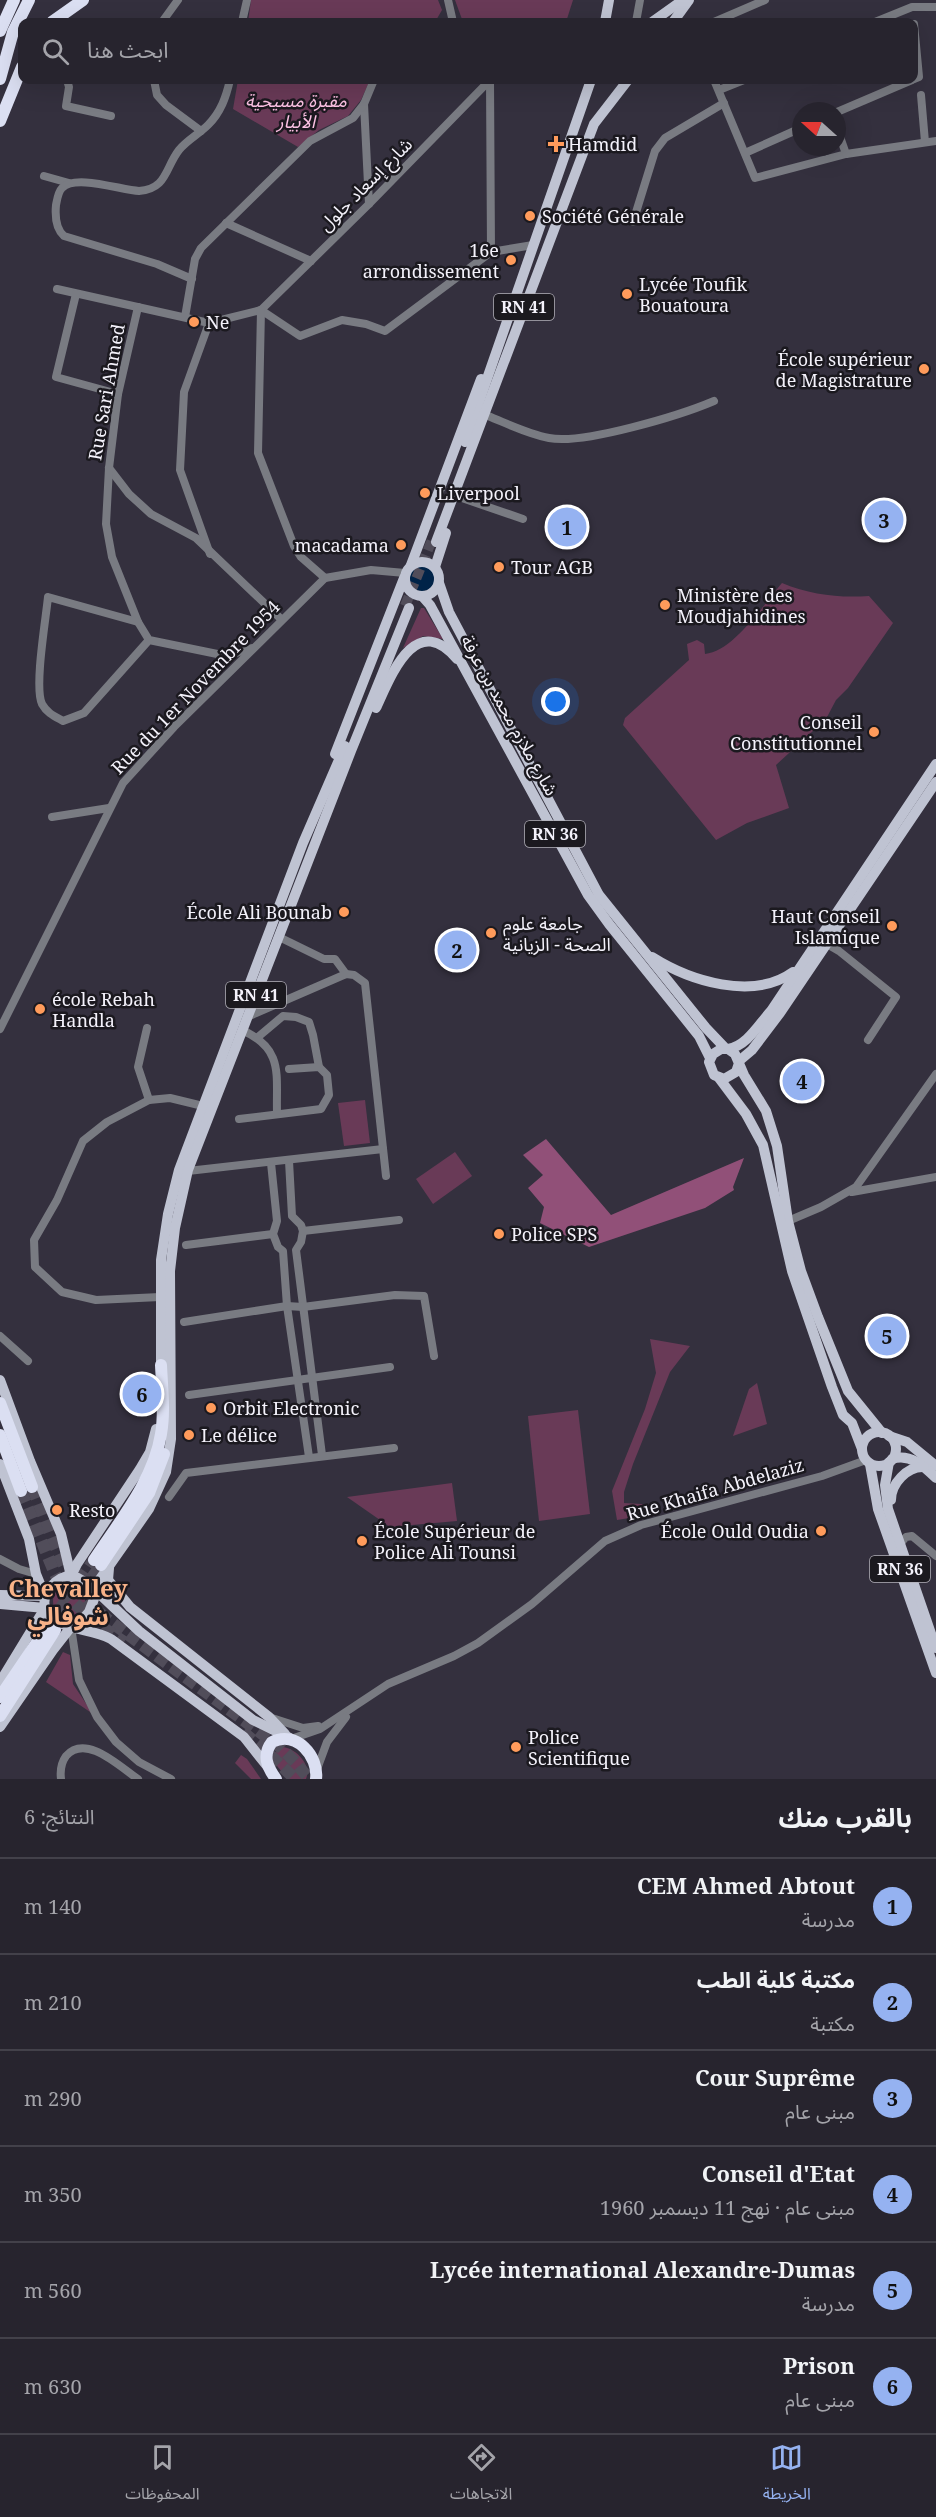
<!DOCTYPE html>
<html lang="ar">
<meta charset="utf-8">
<style>
body{margin:0;font-family:"Noto Serif","Noto Sans Arabic",serif;background:#2f2c36;color:#f1f3f6;direction:rtl}
.compass{position:absolute;left:792px;top:102px;width:54px;height:54px;border-radius:50%;background:#27242e;box-shadow:0 6px 24px #0002;rotate:291deg}
.you{position:absolute;left:556px;top:702px;width:21px;height:21px;margin:-15px;border:4px solid #fff;border-radius:50%;background:#1a73e8;box-shadow:0 0 0 9px #1a73e833}
.badge{display:grid;place-items:center;width:39px;height:39px;border-radius:50%;background:#95b2f1;color:#111;font-size:20px;font-weight:700}
.pin{position:absolute;translate:-50% -50%;border:3px solid #fff;box-shadow:0 2px 6px #0006}
.list{margin:0;padding:0;list-style:none}
h2{display:flex;justify-content:space-between;align-items:center;height:78px;margin:0;padding:0 24px;font-size:26px}
h2 small{font-size:20px;font-weight:400;color:#a4a4aa}
.list li{display:grid;grid-template-columns:39px 1fr auto;gap:18px;align-items:center;box-sizing:border-box;height:96px;padding:0 24px;border-top:2px solid #43414a}
.list b{display:block;font-size:22px;white-space:nowrap}
.list p{margin:0;font-size:20px;white-space:nowrap;color:#a4a4aa}
.list em{font-size:20px;font-style:normal;color:#a4a4aa}
.icon{flex:none;width:33px;height:33px;fill:none;stroke:currentColor;stroke-width:2;stroke-linecap:round;stroke-linejoin:round}
.map{position:relative;flex:none;width:936px;height:1779px;overflow:hidden;direction:ltr}
.search{position:absolute;background:#27242e;box-shadow:0 6px 24px #0002;left:18px;right:18px;top:18px;height:66px;display:flex;align-items:center;gap:15px;box-sizing:border-box;padding:0 21px;border-radius:12px;color:#a4a4aa;font-size:22px}
.sheet{height:654px;background:#27242e}
nav{display:flex;justify-content:space-around;align-items:center;box-sizing:border-box;height:84px;border-top:2px solid #43414a;background:#27242e;font-size:16px;color:#a4a4aa}
nav a{display:grid;justify-items:center;gap:3px}
nav .on{color:#95b2f1}
.map>svg:first-child{display:block}
.green{fill:#693a57}
.forest{fill:#915078}
.water{fill:#002348}
.lines{fill:none;stroke-linecap:round;stroke-linejoin:round}
.major-tunnel{stroke:#514d5a;stroke-width:10;stroke-dasharray:10 5;stroke-linecap:butt}
.highway-tunnel{stroke:#514d5a;stroke-width:12;stroke-dasharray:12 6;stroke-linecap:butt}
.minor{stroke:#797b82;stroke-width:8}
.major{stroke:#bfc3d2;stroke-width:10}
.highway{stroke:#dbdff2;stroke-width:12}
.poi-dot{fill:#ff9b5b;stroke:#1b191f;stroke-width:2}
.labels{text-anchor:middle;dominant-baseline:central;stroke-width:5;stroke-linejoin:round;paint-order:stroke}
.shield{fill:#1b191f;stroke:#b3b1b9;stroke-width:1.5}
.shield-label{font-size:16px;font-weight:bold;fill:#f4f2fb}
.park-label{font-size:18px;font-style:italic;fill:#fbc1e3;stroke:#1b191f}
.poi-label{font-size:18px;fill:#f4f2fb;stroke:#1b191f;text-anchor:start}
.street-label{font-size:18px;fill:#f4f2fb;stroke:#1b191f}
.district-label{font-size:24px;font-weight:bold;fill:#f8b288;stroke:#1b191f}
</style>
<div class="map">
<svg width="936" height="1779" viewBox="0 0 936 1779">
<rect width="100%" height="100%" fill="#34303e"/>
<g class="green">
<path d="M251,0H438L442,10L435,22H248Z"/>
<path d="M455,0H573L566,22H463Z"/>
<path d="M238,80H370L361,100L348,116L319,130L298,147L233,109Z"/>
<path d="M782,583C811,595 839,598 869,596L893,623L848,688L836,700L826,719L776,765L789,808L747,823L716,840L623,725L625,718L689,660L687,644L697,640L704,644L705,654C733,652 764,604 782,583Z"/>
<path d="M421,608H424L443,639L423,636L403,648Z"/>
<path d="M365,1100L370,1143L344,1146L338,1103Z"/>
<path d="M455,1152L472,1176L433,1204L416,1179Z"/>
<path d="M650,1339L690,1346L670,1372L633,1464L624,1492V1503L658,1505L660,1513L617,1520L612,1491L645,1409L656,1373Z"/>
<path d="M757,1383L767,1424L733,1436L749,1389Z"/>
<path d="M578,1410L590,1514L539,1521L528,1416Z"/>
<path d="M452,1483L457,1521L390,1527L347,1497Z"/>
<circle cx="69" cy="1601" r="16"/>
<path d="M63,1652L70,1655L73,1684L93,1714L46,1682Z"/>
<path d="M282,1747C296,1748 312,1765 306,1779H288L277,1766L274,1754Z"/>
<path d="M241,1755L247,1759L261,1779H251L235,1763Z"/>
</g>
<path class="forest" d="M546,1139L611,1215L744,1158L733,1187L734,1190L705,1208L589,1247L540,1223L544,1207L528,1188L543,1175L523,1155Z"/>
<circle class="water" cx="422" cy="578" r="13"/>
<g class="lines">
<path class="major-tunnel" d="M405,606L432,540"/>
<g class="highway-tunnel">
<path d="M32,1487C53,1537 63,1584 107,1619L281,1748L295,1762L309,1779"/>
<path d="M21,1491L55,1574L65,1593L92,1620L124,1642"/>
<path d="M82,1592L101,1565"/>
<path d="M48,1626L94,1560"/>
<path d="M243,1732L265,1750L295,1779"/>
</g>
<g class="minor">
<path d="M448,0L453,22"/>
<path d="M162,22L178,0"/>
<path d="M242,22L247,0"/>
<path d="M636,22L640,0"/>
<path d="M714,22L765,0"/>
<path d="M875,22L912,7H936"/>
<path d="M914,24L919,77L914,79"/>
<path d="M67,80L69,87L66,106L111,116"/>
<path d="M154,80L157,95L166,105L201,131"/>
<path d="M490,80L491,252"/>
<path d="M714,80L755,178L846,154L936,141"/>
<path d="M719,90L744,80"/>
<path d="M921,95L925,142"/>
<path d="M364,104L369,204"/>
<path d="M837,112L912,80"/>
<path d="M837,128L846,154"/>
<path d="M745,153L801,128"/>
<path d="M44,176L69,183"/>
<path d="M633,222L655,151L665,138L724,103"/>
<path d="M226,223L311,261"/>
<path d="M192,279L157,264L64,236C56,229 55,216 56,205C57,200 58,192 62,188C75,174 121,190 139,191C167,189 165,168 179,150C187,140 199,134 208,125C221,112 226,97 230,80"/>
<path d="M57,289L209,323L261,310L369,204L490,80"/>
<path d="M76,294L56,377L118,394"/>
<path d="M261,310L300,336L342,320L366,324L385,331L491,252L533,245"/>
<path d="M261,310L258,453L294,546L301,557L325,578"/>
<path d="M185,317L195,259L201,248L310,141L353,118L364,104L374,80"/>
<path d="M209,323L184,392L180,470L210,554"/>
<path d="M488,416C508,424 528,434 549,438C583,445 681,415 714,401"/>
<path d="M109,468L129,494L151,514L196,538L281,619"/>
<path d="M459,497L523,519"/>
<path d="M138,622L112,557L106,524L109,468L118,394L138,307"/>
<path d="M149,640L84,713L63,721C54,716 47,713 42,704C34,687 46,618 48,597L138,622L149,640L227,656L252,648"/>
<path d="M52,817L109,808"/>
<path d="M279,937L324,959H335L346,974"/>
<path d="M827,944L839,951L896,997L868,1040"/>
<path d="M247,1017L346,974L354,975L365,983L386,1176"/>
<path d="M147,1028L138,1067L149,1100"/>
<path d="M0,1029L123,783L174,727L325,578L371,570L405,573"/>
<path d="M242,1030C284,1049 276,1074 277,1113"/>
<path d="M258,1037L283,1016L296,1017L309,1022L313,1035L319,1067"/>
<path d="M239,1119L321,1109L329,1095L327,1075L319,1067L289,1069"/>
<path d="M289,1161L292,1216L301,1225L303,1231L301,1242L296,1250L322,1455"/>
<path d="M271,1163L277,1221L273,1234L278,1247L283,1251L287,1306L309,1457"/>
<path d="M188,1171L383,1149"/>
<path d="M852,1192L936,1177"/>
<path d="M788,1221L821,1207L856,1187L936,1074"/>
<path d="M303,1231L399,1220"/>
<path d="M186,1245L273,1234"/>
<path d="M160,1297L96,1300L62,1292L35,1267L34,1240L57,1200L83,1141L107,1122L149,1100L170,1098L203,1106"/>
<path d="M184,1322L287,1306L303,1307L395,1295L424,1296L434,1356"/>
<path d="M0,1336L28,1361"/>
<path d="M189,1395L390,1367"/>
<path d="M169,1497L186,1473L394,1448"/>
<path d="M900,1544L906,1537L912,1536L936,1556"/>
<path d="M0,1559L19,1569L36,1574"/>
<path d="M71,1627L79,1680L97,1717L116,1742L139,1762L171,1779"/>
<path d="M272,1718L303,1728L318,1726"/>
<path d="M291,1739L320,1729L388,1684L454,1656L478,1643L532,1604L605,1541L641,1525L822,1476L866,1460"/>
<path d="M317,1769L327,1742L346,1717"/>
<path d="M61,1779C60,1771 61,1763 66,1756C86,1733 120,1767 138,1779"/>
</g>
<g class="major">
<path d="M605,22L609,0"/>
<path d="M652,22L683,0"/>
<path d="M673,22L689,0"/>
<path d="M465,442L591,80"/>
<path d="M436,542L594,124L628,80"/>
<circle cx="422" cy="579" r="17"/>
<path d="M411,565L481,379"/>
<path d="M435,567L446,533"/>
<path d="M439,583L449,612L599,895L706,1028L726,1049"/>
<path d="M422,596L430,605L588,895L609,924L699,1036L710,1058"/>
<path d="M376,708C391,676 415,610 457,659"/>
<path d="M335,754L404,578"/>
<path d="M652,957C690,981 753,1001 793,972"/>
<path d="M728,1049C747,1046 759,1024 771,1011L936,764"/>
<path d="M739,1061L752,1050L780,1013L936,782"/>
<path d="M739,1063L736,1072L724,1079L714,1075L709,1062L713,1054L721,1049H728L735,1054L744,1075L766,1111L777,1146L788,1221L801,1271L818,1317L848,1391L882,1433"/>
<path d="M719,1078L746,1114L763,1145L792,1271L832,1387L843,1415L852,1423L862,1449"/>
<path d="M161,1372V1260L168,1214L179,1170L303,843L345,746"/>
<path d="M0,1380L30,1461L61,1534L71,1576"/>
<circle cx="879" cy="1449" r="17"/>
<path d="M889,1436L907,1442L936,1466"/>
<path d="M892,1459C910,1453 924,1466 936,1478"/>
<path d="M889,1462L885,1485L888,1509L936,1648"/>
<path d="M0,1464L29,1539L36,1574L45,1596"/>
<path d="M870,1464L878,1509L936,1673"/>
<path d="M891,1500C891,1484 907,1466 924,1467"/>
<path d="M109,1568L108,1580L130,1607L269,1717L285,1734"/>
<path d="M71,1576L77,1564L140,1469L150,1452L156,1429"/>
<path d="M93,1589L149,1509L166,1472L171,1439L170,1271L175,1228L188,1170L351,751L409,608"/>
<path d="M0,1595L45,1596"/>
<path d="M0,1604L45,1608"/>
<path d="M0,1682L45,1608"/>
<path d="M0,1727L53,1650L71,1627L81,1621L89,1612L94,1599L93,1589"/>
<path d="M267,1766L244,1737L111,1639C92,1628 67,1632 50,1616C36,1601 51,1580 67,1576L78,1578L90,1585L139,1631L253,1720L290,1738"/>
</g>
<g class="highway">
<path d="M52,22L83,0"/>
<path d="M0,31L14,0"/>
<path d="M0,79L13,32L29,0"/>
<path d="M0,121L22,67"/>
<path d="M0,1403L32,1487"/>
<path d="M0,1435L21,1491"/>
<path d="M94,1560C119,1522 154,1480 161,1434C165,1412 162,1388 161,1365"/>
<path d="M101,1565L149,1493L164,1454"/>
<path d="M0,1697L48,1626"/>
<path d="M0,1716L55,1630"/>
<path d="M276,1779C267,1767 262,1755 272,1742C296,1730 319,1756 316,1779"/>
</g>
</g>
<g class="poi-dot">
<path d="M553 135h6v6h6v6h-6v6h-6v-6h-6v-6h6z"/>
<circle cx="530" cy="216" r="6"/>
<circle cx="511" cy="260" r="6"/>
<circle cx="627" cy="294" r="6"/>
<circle cx="194" cy="322" r="6"/>
<circle cx="924" cy="369" r="6"/>
<circle cx="425" cy="493" r="6"/>
<circle cx="401" cy="545" r="6"/>
<circle cx="499" cy="567" r="6"/>
<circle cx="665" cy="605" r="6"/>
<circle cx="874" cy="732" r="6"/>
<circle cx="344" cy="912" r="6"/>
<circle cx="892" cy="926" r="6"/>
<circle cx="491" cy="933" r="6"/>
<circle cx="40" cy="1009" r="6"/>
<circle cx="499" cy="1234" r="6"/>
<circle cx="211" cy="1408" r="6"/>
<circle cx="189" cy="1435" r="6"/>
<circle cx="57" cy="1510" r="6"/>
<circle cx="821" cy="1531" r="6"/>
<circle cx="362" cy="1541" r="6"/>
<circle cx="516" cy="1747" r="6"/>
</g>
<g class="labels">
<g class="shield">
<rect x="494" y="294" width="60" height="26" rx="4.5"/>
<rect x="525" y="821" width="60" height="26" rx="4.5"/>
<rect x="226" y="982" width="60" height="26" rx="4.5"/>
<rect x="870" y="1556" width="60" height="26" rx="4.5"/>
</g>
<g class="shield-label">
<text x="524" y="307">RN 41</text>
<text x="555" y="834">RN 36</text>
<text x="256" y="995">RN 41</text>
<text x="900" y="1569">RN 36</text>
</g>
<g class="park-label">
<text x="296" y="100">مقبرة مسيحية<tspan x="296" dy="21">الأبيار</tspan></text>
</g>
<g class="poi-label">
<text x="568" y="144">Hamdid</text>
<text x="542" y="216">Société Générale</text>
<text x="499" y="250" text-anchor="end">16e<tspan x="499" dy="21">arrondissement</tspan></text>
<text x="639" y="284">Lycée Toufik<tspan x="639" dy="21">Bouatoura</tspan></text>
<text x="206" y="322">Ne</text>
<text x="912" y="359" text-anchor="end">École supérieur<tspan x="912" dy="21">de Magistrature</tspan></text>
<text x="437" y="493">Liverpool</text>
<text x="389" y="545" text-anchor="end">macadama</text>
<text x="511" y="567">Tour AGB</text>
<text x="677" y="595">Ministère des<tspan x="677" dy="21">Moudjahidines</tspan></text>
<text x="862" y="722" text-anchor="end">Conseil<tspan x="862" dy="21">Constitutionnel</tspan></text>
<text x="332" y="912" text-anchor="end">École Ali Bounab</text>
<text x="880" y="916" text-anchor="end">Haut Conseil<tspan x="880" dy="21">Islamique</tspan></text>
<text x="503" y="923">جامعة علوم<tspan x="503" dy="21">الصحة - الزيانية</tspan></text>
<text x="52" y="999">école Rebah<tspan x="52" dy="21">Handla</tspan></text>
<text x="511" y="1234">Police SPS</text>
<text x="223" y="1408">Orbit Electronic</text>
<text x="201" y="1435">Le délice</text>
<text x="69" y="1510">Resto</text>
<text x="374" y="1531">École Supérieur de<tspan x="374" dy="21">Police Ali Tounsi</tspan></text>
<text x="809" y="1531" text-anchor="end">École Ould Oudia</text>
<text x="528" y="1737">Police<tspan x="528" dy="21">Scientifique</tspan></text>
</g>
<g class="street-label">
<text transform="translate(365 184) rotate(-45)">شارع إسعاد جلول</text>
<text transform="translate(106 392) rotate(-80)">Rue Sari Ahmed</text>
<text transform="translate(195 687) rotate(-46)">Rue du 1er Novembre 1954</text>
<text transform="translate(510 715) rotate(61)">شارع ملازم محمد بن عرفة</text>
<text transform="translate(715 1489) rotate(-16)">Rue Khaifa Abdelaziz</text>
</g>
<g class="district-label">
<text x="68" y="1587">Chevalley<tspan x="68" dy="28">شوفالي</tspan></text>
</g>
</g>
</svg>
<svg class="compass" viewBox="-18 -18 36 36"><path d="M0-13l5 13h-10z" fill="#e53935"/><path d="M0 13l5-13h-10z" fill="#a4a4aa"/></svg>
<div class="you"></div>
<div class="pin badge" style="left:567px;top:527px">1</div>
<div class="pin badge" style="left:457px;top:950px">2</div>
<div class="pin badge" style="left:884px;top:520px">3</div>
<div class="pin badge" style="left:802px;top:1081px">4</div>
<div class="pin badge" style="left:887px;top:1336px">5</div>
<div class="pin badge" style="left:142px;top:1394px">6</div>
<div class="search"><svg class="icon" aria-label="search" viewBox="0 0 24 24"><circle cx="10" cy="10" r="6"/><path d="M15 15l6 6"/></svg>ابحث هنا</div>
</div>
<section class="sheet">
<h2>بالقرب منك<small>النتائج: 6</small></h2>
<ul class="list">
<li><span class="badge">1</span><div><b>CEM Ahmed Abtout</b><p>مدرسة</p></div><em>140 m</em></li>
<li><span class="badge">2</span><div><b>مكتبة كلية الطب</b><p>مكتبة</p></div><em>210 m</em></li>
<li><span class="badge">3</span><div><b>Cour Suprême</b><p>مبنى عام</p></div><em>290 m</em></li>
<li><span class="badge">4</span><div><b>Conseil d'Etat</b><p>مبنى عام · نهج 11 ديسمبر 1960</p></div><em>350 m</em></li>
<li><span class="badge">5</span><div><b>Lycée international Alexandre-Dumas</b><p>مدرسة</p></div><em>560 m</em></li>
<li><span class="badge">6</span><div><b>Prison</b><p>مبنى عام</p></div><em>630 m</em></li>
</ul>
</section>
<nav>
<a class="on"><svg class="icon" aria-label="map" viewBox="0 0 24 24"><path d="M3 6l6-2 6 2 6-2v14l-6 2-6-2-6 2zM9 4v14M15 6v14"/></svg>الخريطة</a>
<a><svg class="icon" aria-label="directions" viewBox="0 0 24 24"><path d="M12 3l9 9-9 9-9-9zM9 14v-3h6M13 9l2 2-2 2"/></svg>الاتجاهات</a>
<a><svg class="icon" aria-label="saved" viewBox="0 0 24 24"><path d="M7 4h10v16l-5-4-5 4z"/></svg>المحفوظات</a>
</nav>
